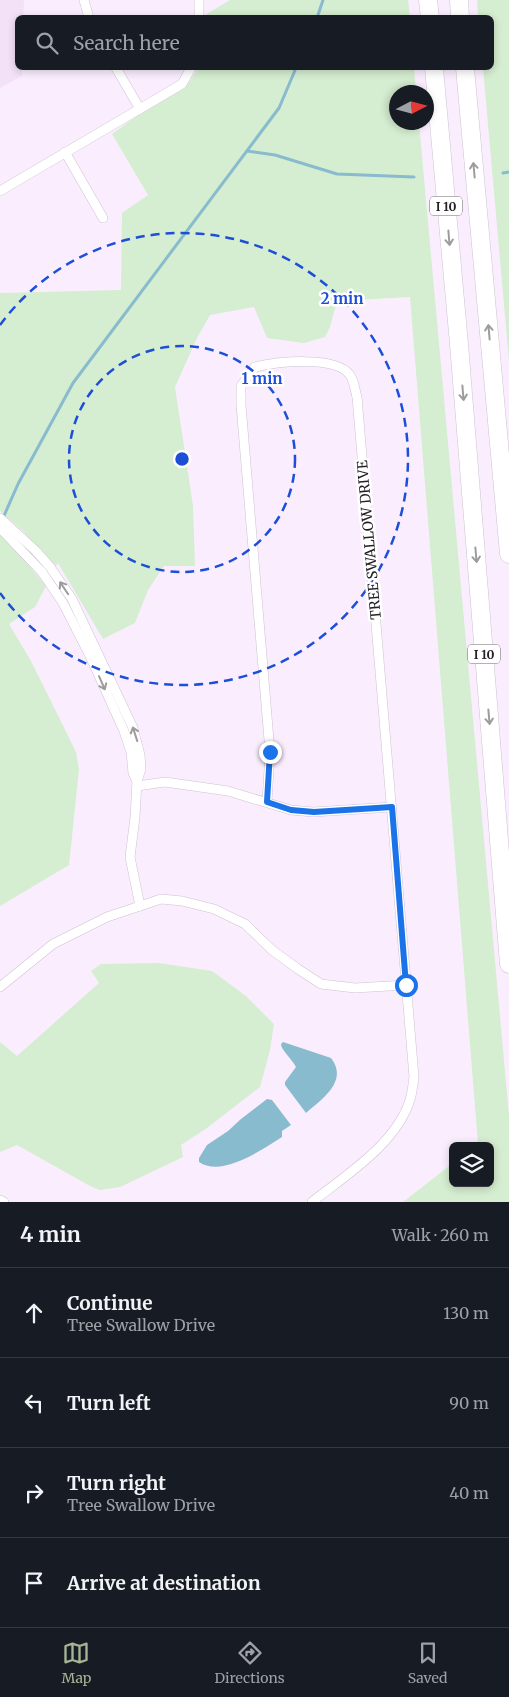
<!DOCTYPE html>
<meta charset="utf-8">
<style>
body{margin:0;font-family:Merriweather,serif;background:#242831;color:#f1f3f6}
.controls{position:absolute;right:15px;bottom:15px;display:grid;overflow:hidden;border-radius:8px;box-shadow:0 2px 8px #0003}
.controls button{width:45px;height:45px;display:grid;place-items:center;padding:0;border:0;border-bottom:1px solid #363941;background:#171b24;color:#f1f3f6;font:25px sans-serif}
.compass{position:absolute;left:389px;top:85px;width:45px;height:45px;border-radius:50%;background:#171b24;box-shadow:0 2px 8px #0003;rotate:84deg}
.stop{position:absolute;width:15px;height:15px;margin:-11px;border:4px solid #1a73e8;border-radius:50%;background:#fff}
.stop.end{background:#1a73e8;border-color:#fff;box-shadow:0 1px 5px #0008}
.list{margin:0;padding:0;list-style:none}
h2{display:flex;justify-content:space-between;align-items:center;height:65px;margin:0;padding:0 20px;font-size:21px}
h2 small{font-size:16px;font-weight:400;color:#9ea1a6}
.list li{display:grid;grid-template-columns:32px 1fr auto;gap:15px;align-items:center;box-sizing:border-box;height:90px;padding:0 20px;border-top:1px solid #363941}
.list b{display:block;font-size:19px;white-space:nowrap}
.list p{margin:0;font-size:16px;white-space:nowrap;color:#9ea1a6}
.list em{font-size:16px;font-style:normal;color:#9ea1a6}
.icon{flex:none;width:28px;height:28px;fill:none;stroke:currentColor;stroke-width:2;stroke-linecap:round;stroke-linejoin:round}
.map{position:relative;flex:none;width:509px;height:1202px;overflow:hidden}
.search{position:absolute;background:#171b24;box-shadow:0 2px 8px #0003;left:15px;right:15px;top:15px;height:55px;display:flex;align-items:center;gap:12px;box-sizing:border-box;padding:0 18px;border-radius:8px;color:#9ea1a6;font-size:19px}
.sheet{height:425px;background:#171b24}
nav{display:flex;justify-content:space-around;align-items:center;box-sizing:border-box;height:70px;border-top:1px solid #363941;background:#171b24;font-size:14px;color:#9ea1a6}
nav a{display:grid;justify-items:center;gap:2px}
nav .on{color:#a7b595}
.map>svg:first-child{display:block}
.built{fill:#f2e1f7}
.green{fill:#d5edd1}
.water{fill:#89bbce}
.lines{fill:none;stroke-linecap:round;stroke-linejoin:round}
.stream{stroke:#89bbce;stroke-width:3}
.minor-casing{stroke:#cec2d1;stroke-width:10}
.motorway-casing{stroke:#cec2d1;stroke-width:19}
.minor{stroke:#fff;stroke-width:9}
.motorway{stroke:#fff;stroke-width:18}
.oneway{stroke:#9d9b9e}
.route{stroke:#1a73e8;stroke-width:6}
.ring{fill:none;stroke:#1d4ed8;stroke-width:2.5;stroke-dasharray:9 6}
.labels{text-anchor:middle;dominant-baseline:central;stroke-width:5;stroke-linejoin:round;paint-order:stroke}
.shield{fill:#fff;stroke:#666468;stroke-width:1}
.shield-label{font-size:12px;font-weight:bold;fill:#252127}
.street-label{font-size:14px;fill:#252127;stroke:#fff}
.centre{fill:#1d4ed8;stroke:#fff;stroke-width:2.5}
.ring-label{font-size:15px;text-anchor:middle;font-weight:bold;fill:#1d4ed8;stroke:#fff;stroke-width:5;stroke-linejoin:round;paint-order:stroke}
</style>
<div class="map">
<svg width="509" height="1202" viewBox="0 0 509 1202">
<rect width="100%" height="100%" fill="#faeefe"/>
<path class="built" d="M0,0H24L23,17L18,18V68H22V76L0,88Z"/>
<g class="green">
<path d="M230,0H408L410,17H205V15Z"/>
<path d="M477,0H509V361L483,68H492V18L478,17Z"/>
<path d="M197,68H414L416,92H396V122L419,123L509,1116V1202H403L453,1163V1183H490V1146H475L478,1144L410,297L337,301L330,327L325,337L304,343L267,338L254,307L210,315L197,338L175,387L193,506L195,566H164L148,590L135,623L103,639L58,563L56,566L23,531L0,511V293L121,290L122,213L148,195L112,134L137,116L185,88L196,72Z"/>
<path d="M0,535L24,560L46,586L35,607L9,624L31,661L76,752L79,769L69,865L0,906Z"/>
<path d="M159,963L212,971L246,996L274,1024L270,1050L260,1087L207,1128L181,1145L183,1157L120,1187L100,1190L90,1186L17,1145L0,1152V1042L17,1056L99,983L91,971L101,964Z"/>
</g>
<g class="water">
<path d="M283,1042L331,1058C349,1081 322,1099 306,1113L285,1085V1082L296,1067C292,1059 281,1050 281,1044Z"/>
<path d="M267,1099L272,1100L291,1125L282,1131V1137C263,1149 222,1178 199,1162V1158L207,1145L228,1131L241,1119Z"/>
</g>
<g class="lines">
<g class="stream">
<path d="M317,18L323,0"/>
<path d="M247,151L275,155L337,174L414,177"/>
<path d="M503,173L509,172"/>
<path d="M3,518L18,484L73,383L279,108L296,68"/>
</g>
<defs>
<g id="minor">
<path d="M84,0L89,18"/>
<path d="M199,18V0"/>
<path d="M116,68L140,109"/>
<path d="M65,152L103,218"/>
<path d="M0,191L182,84L191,68"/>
<path d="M0,518L36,551L50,567L72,599L133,728L140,755L141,769L137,781L135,817L130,857L140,906"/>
<path d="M0,528L42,572L63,603L90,656L124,731L131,752L133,773L137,781"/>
<path d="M137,786L165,782L228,791L291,810L313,812L392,807"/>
<path d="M267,802L270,752L241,405V386L255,367C277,362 335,355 350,375C354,380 355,391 357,397L414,1077C413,1085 412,1093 410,1100C396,1144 346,1175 312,1202"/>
<path d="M0,987L53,944L107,917L161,899L182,901L214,909L245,924L272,950L298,969L321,984L355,988L406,985"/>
<path d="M0,1200L4,1202"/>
</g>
<g id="motorway">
<path d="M428,0L430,18"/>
<path d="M459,0L460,18"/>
<path d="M434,68L459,344L509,964"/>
<path d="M465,68L509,554"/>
</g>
</defs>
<use href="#minor" class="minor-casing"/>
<use href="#motorway" class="motorway-casing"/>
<use href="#minor" class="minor"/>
<use href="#motorway" class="motorway"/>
</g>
<defs><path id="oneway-shaft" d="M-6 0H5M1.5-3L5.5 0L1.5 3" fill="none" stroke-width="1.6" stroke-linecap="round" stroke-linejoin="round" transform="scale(1.25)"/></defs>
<g class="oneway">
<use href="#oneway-shaft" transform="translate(474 170) rotate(-95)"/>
<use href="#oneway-shaft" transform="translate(449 238) rotate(85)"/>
<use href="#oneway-shaft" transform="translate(489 332) rotate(-95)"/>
<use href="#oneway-shaft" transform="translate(463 393) rotate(85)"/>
<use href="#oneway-shaft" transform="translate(476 555) rotate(85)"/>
<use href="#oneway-shaft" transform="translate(64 588) rotate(-124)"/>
<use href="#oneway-shaft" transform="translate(102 683) rotate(66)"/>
<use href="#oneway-shaft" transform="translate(489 717) rotate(85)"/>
<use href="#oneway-shaft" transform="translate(135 734) rotate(-108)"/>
</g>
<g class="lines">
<path class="route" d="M270,752L267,802L291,810L314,812L392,807L406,985"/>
</g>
<g class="ring">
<circle cx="182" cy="459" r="113"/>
<path d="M0 325A226 226 0 1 1 0 593"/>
</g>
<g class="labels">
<g class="shield">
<rect x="430" y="196.5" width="32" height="19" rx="4"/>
<rect x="468" y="644.5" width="32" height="19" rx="4"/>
</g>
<g class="shield-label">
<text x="446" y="206">I 10</text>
<text x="484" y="654">I 10</text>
</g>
<g class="street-label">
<text transform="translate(369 540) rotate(-95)">TREE SWALLOW DRIVE</text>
</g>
</g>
<circle cx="182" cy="459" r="8" class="centre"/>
<g class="ring-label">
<text x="342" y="304">2 min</text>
<text x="262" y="384">1 min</text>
</g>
</svg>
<div class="controls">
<button><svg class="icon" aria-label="layers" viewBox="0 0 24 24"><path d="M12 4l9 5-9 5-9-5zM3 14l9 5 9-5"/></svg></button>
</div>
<svg class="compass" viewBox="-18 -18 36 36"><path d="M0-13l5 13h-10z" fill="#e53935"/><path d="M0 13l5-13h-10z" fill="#9ea1a6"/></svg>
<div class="stop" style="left:406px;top:985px"></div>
<div class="stop end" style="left:270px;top:752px"></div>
<div class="search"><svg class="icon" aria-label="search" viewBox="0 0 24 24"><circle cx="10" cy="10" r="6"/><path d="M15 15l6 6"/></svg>Search here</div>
</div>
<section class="sheet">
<h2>4 min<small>Walk · 260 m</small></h2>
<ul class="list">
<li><svg class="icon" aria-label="ahead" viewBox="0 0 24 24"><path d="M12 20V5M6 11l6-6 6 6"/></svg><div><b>Continue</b><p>Tree Swallow Drive</p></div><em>130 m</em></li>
<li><svg class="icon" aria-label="left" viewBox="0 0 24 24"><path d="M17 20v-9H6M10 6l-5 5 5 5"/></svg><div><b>Turn left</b></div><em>90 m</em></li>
<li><svg class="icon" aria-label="right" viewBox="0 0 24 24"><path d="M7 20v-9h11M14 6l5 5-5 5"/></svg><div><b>Turn right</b><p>Tree Swallow Drive</p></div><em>40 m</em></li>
<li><svg class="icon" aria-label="arrive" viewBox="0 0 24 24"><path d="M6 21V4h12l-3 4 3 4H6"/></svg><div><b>Arrive at destination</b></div></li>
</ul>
</section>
<nav>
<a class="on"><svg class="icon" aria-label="map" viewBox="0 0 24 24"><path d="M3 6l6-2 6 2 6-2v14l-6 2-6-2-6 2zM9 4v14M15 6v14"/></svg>Map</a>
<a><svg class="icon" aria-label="directions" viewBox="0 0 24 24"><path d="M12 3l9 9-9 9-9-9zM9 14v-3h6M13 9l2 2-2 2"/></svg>Directions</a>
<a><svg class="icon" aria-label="saved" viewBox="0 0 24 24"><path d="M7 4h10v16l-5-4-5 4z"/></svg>Saved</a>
</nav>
